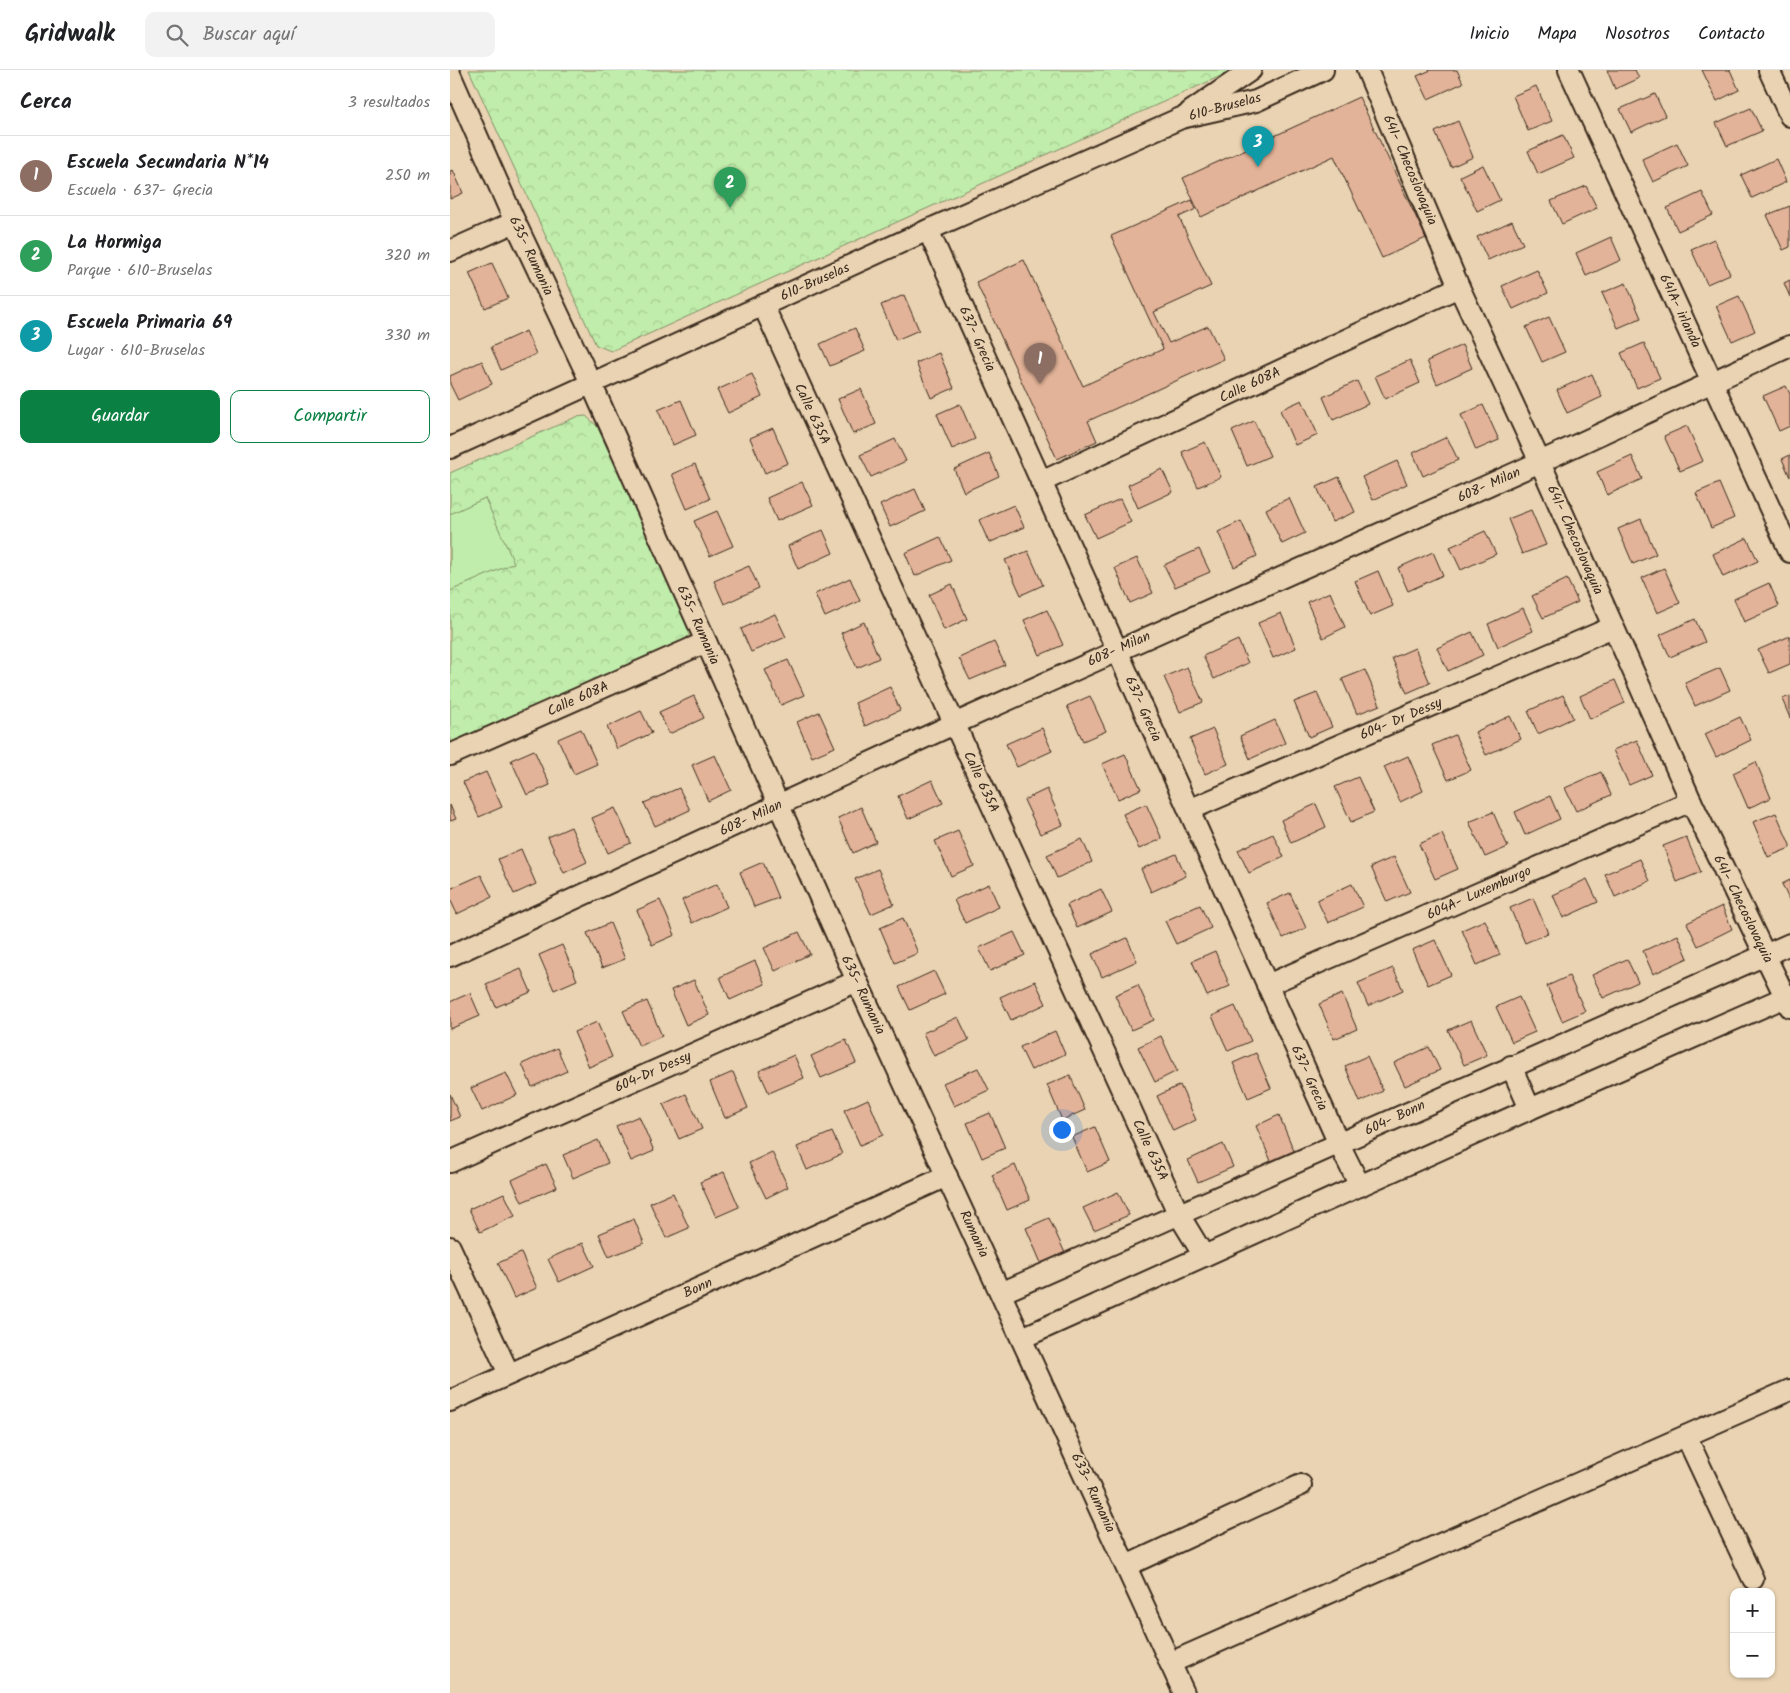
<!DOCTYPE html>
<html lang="es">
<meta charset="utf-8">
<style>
body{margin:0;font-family:Kalam,sans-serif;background:#f2f2f2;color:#202124}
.controls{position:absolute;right:15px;bottom:15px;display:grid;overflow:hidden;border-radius:10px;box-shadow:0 1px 4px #0004}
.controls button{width:45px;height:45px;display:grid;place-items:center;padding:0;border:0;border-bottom:1px solid #e0e0e0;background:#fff;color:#202124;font:25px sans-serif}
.you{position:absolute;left:611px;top:1059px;width:18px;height:18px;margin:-12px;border:4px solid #fff;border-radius:50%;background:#1a73e8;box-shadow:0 0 0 8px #1a73e833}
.badge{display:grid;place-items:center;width:32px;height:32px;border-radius:50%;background:#0b8043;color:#fff;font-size:16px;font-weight:700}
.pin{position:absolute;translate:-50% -41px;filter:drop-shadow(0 1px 2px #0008)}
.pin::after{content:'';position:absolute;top:26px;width:18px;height:15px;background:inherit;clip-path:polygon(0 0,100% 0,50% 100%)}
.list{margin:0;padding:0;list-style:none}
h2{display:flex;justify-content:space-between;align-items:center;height:65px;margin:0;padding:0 20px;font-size:21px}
h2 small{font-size:16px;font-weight:400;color:#757577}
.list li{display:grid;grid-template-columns:32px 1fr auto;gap:15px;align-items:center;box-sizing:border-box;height:80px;padding:0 20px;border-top:1px solid #e0e0e0}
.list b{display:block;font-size:19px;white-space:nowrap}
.list p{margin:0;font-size:16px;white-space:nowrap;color:#757577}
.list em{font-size:16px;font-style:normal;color:#757577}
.actions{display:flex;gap:10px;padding:15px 20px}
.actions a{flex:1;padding:11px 0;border:1px solid #0b8043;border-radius:10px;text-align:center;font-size:18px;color:#0b8043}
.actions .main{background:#0b8043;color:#fff}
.icon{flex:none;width:28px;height:28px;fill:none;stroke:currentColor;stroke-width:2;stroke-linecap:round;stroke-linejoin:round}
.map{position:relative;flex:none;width:1340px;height:1623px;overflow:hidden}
header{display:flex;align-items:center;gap:30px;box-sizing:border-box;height:70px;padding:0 25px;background:#fff;border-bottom:1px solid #e0e0e0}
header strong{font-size:24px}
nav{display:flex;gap:28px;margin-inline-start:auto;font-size:18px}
.search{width:350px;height:45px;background:#f2f2f2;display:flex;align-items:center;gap:12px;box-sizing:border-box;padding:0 18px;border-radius:10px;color:#757577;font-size:19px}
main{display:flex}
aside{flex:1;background:#fff}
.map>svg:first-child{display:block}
.park{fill:url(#park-crowns);stroke:#7e8c64}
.pitch{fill:#c0edab;stroke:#7e8c64}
.building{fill:#e2b398;stroke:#3b2a1e}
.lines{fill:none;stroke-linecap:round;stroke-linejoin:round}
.minor-casing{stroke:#3b2a1e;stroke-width:24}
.minor{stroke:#e9d3b2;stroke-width:20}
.labels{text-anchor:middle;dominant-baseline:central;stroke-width:4;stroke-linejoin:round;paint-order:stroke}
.street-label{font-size:14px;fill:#3b2a1e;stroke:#e9d3b2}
</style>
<header>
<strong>Gridwalk</strong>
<div class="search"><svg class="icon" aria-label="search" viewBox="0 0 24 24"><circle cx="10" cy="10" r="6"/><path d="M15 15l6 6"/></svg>Buscar aquí</div>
<nav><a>Inicio</a><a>Mapa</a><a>Nosotros</a><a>Contacto</a></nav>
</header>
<main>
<aside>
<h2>Cerca<small>3 resultados</small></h2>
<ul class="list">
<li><span class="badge" style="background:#8d6e63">1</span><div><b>Escuela Secundaria N*14</b><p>Escuela · 637- Grecia</p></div><em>250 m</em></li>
<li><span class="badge" style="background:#2e9e5b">2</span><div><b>La Hormiga</b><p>Parque · 610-Bruselas</p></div><em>320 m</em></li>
<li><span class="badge" style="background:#0f9aa8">3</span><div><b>Escuela Primaria 69</b><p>Lugar · 610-Bruselas</p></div><em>330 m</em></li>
</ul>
<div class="actions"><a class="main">Guardar</a><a>Compartir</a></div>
</aside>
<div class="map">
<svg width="1340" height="1623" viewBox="0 0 1340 1623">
<defs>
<pattern id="park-crowns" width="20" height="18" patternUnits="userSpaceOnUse" patternTransform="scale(1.25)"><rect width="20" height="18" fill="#c0edab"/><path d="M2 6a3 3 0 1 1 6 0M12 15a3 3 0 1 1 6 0" fill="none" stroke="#a6cb93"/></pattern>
</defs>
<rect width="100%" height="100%" fill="#e9d3b2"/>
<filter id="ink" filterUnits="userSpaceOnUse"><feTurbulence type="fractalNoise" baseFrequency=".02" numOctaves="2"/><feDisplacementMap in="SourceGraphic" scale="10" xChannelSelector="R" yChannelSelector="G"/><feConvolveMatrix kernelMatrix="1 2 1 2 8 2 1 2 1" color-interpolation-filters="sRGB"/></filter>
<g filter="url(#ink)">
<g class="park">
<path d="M19,0H784L161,281L146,275Z"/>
<path d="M136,346L147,356L240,554L239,565L229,575L0,675V403L126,347Z"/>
</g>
<path class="pitch" d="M35,428L64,493L0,521V444Z"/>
<g class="building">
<path d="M981,0H1007L1013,13L978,29L967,6Z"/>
<path d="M1157,0H1185L1189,8L1165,19Z"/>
<path d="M1252,0H1280L1289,20L1267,31Z"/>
<path d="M1086,16L1102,51L1078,61L1063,26Z"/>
<path d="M1205,24L1215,46L1181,62L1170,39Z"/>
<path d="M909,27L976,168L932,188L884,86L751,147L733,108Z"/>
<path d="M1301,38L1312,61L1277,76L1266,53Z"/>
<path d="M1008,51L1023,87L1001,97L985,62Z"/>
<path d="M1113,65L1124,88L1088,104L1078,81Z"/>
<path d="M1227,73L1238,96L1203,112L1192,89Z"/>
<path d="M1326,89L1336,112L1302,128L1291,105Z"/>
<path d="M1033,95L1050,130L1027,141L1010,106Z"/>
<path d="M3,100L13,123L0,129V101Z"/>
<path d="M1136,116L1147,138L1112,154L1101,131Z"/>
<path d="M1252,122L1263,145L1228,161L1217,138Z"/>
<path d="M742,130L746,139L729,147L761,216L704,242L719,273L758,256L774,289L638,351L647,371L607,389L526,212L574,190L633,316L713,279L661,166Z"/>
<path d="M1340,136V177L1333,180L1317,145Z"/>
<path d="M1062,151L1073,174L1038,190L1027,167Z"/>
<path d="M1161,167L1171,190L1136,206L1126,183Z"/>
<path d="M1264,169L1280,204L1257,214L1241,179Z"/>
<path d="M42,193L58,228L35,238L19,203Z"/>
<path d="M1087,200L1098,223L1063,239L1052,216Z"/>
<path d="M1340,210V227L1334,213Z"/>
<path d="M1176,213L1191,248L1168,258L1152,223Z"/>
<path d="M454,225L469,260L446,270L431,235Z"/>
<path d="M1289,226L1305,261L1282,271L1266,236Z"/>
<path d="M1099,247L1115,282L1092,292L1076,257Z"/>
<path d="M405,258L415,281L380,296L370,274Z"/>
<path d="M76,261L86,284L51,300L41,277Z"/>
<path d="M1194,273L1210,308L1187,318L1171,283Z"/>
<path d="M1012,275L1022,298L987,314L977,291Z"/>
<path d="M489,283L504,318L481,328L466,293Z"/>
<path d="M960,290L970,313L935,329L925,306Z"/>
<path d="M32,291L42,314L8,330L0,314V306Z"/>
<path d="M302,304L312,327L278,343L267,320Z"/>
<path d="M1142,304L1152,327L1117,343L1107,320Z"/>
<path d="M907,311L918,334L883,350L873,327Z"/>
<path d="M1336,316L1340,324V356L1329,361L1313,326Z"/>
<path d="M411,319L426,354L403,364L388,329Z"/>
<path d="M231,330L246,365L223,375L208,340Z"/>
<path d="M852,330L868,365L845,375L830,340Z"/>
<path d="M510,334L525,369L502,379L487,344Z"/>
<path d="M1033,335L1049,370L1026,380L1011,345Z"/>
<path d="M804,351L820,386L797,396L782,361Z"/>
<path d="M1237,356L1253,391L1230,401L1214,366Z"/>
<path d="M323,358L338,393L315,403L300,368Z"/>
<path d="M997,367L1008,390L973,406L963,383Z"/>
<path d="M445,369L456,391L421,407L410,385Z"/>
<path d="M755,372L771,407L748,417L732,382Z"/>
<path d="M539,383L549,406L514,422L504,399Z"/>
<path d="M1340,385V407L1332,389Z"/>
<path d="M1182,386L1192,409L1157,425L1147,402Z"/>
<path d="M947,391L957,414L923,430L912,407Z"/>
<path d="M245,394L260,429L237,439L222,404Z"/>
<path d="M712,399L723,422L688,438L678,415Z"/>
<path d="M889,407L905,442L882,452L867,417Z"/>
<path d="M352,412L363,435L327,451L317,428Z"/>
<path d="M1269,413L1284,448L1261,458L1246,423Z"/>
<path d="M465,419L475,441L440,457L430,435Z"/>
<path d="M839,428L855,463L832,474L816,439Z"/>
<path d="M670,429L681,452L646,468L635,445Z"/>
<path d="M564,435L574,457L539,473L529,450Z"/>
<path d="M1081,440L1096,475L1072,484L1058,449Z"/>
<path d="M267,441L283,476L260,486L244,451Z"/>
<path d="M1191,449L1206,484L1183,494L1168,459Z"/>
<path d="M791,451L807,486L784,497L768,462Z"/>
<path d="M373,460L383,483L348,499L338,476Z"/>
<path d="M1035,461L1046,484L1011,500L1000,477Z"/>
<path d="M490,467L501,490L465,506L455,483Z"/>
<path d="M1297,468L1308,491L1273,507L1263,484Z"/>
<path d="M749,479L760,502L725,517L714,495Z"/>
<path d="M578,481L593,515L571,525L555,490Z"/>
<path d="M983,482L993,505L958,521L948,498Z"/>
<path d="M687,488L703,523L680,533L665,498Z"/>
<path d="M299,496L309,518L274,534L264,511Z"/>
<path d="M1214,498L1230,533L1207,543L1192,508Z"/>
<path d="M928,501L943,536L920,546L905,511Z"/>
<path d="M400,508L410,531L375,547L365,524Z"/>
<path d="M1117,509L1128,532L1093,548L1082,526Z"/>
<path d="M1319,513L1329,536L1294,552L1284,529Z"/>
<path d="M502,514L517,549L494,560L479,525Z"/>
<path d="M880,522L895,557L873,568L857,532Z"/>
<path d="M1073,538L1083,561L1048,577L1038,554Z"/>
<path d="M597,540L613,575L590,585L574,550Z"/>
<path d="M831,543L846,578L823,588L808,553Z"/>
<path d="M325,544L336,567L301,582L291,559Z"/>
<path d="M1245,549L1255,572L1220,587L1210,565Z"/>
<path d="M414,552L429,588L407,598L391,563Z"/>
<path d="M1022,562L1033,585L998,601L987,578Z"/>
<path d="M1340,566V594L1319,603L1308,580Z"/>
<path d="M788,570L798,593L764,609L753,586Z"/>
<path d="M544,572L555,595L520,610L509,588Z"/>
<path d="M965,578L980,613L957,623L942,588Z"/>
<path d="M338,590L354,625L331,635L315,600Z"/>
<path d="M737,597L753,632L730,642L714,607Z"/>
<path d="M1270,598L1280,620L1245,636L1235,613Z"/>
<path d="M915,600L930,635L907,644L892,609Z"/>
<path d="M1165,610L1175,633L1140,649L1130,626Z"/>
<path d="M440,617L450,640L415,656L405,633Z"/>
<path d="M867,623L882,657L859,667L844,632Z"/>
<path d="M1113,625L1123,648L1088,664L1078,641Z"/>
<path d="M244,626L254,648L219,664L209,642Z"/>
<path d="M640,626L656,661L633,671L617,636Z"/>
<path d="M1340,626V648L1332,629Z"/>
<path d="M191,641L202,663L167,679L157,657Z"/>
<path d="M369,642L385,677L362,687L347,652Z"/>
<path d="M1060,646L1071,669L1036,685L1025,662Z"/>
<path d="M1290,647L1301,670L1266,687L1255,664Z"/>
<path d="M825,650L835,673L800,689L790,666Z"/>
<path d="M592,658L602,681L567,697L556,674Z"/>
<path d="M131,659L147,694L124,704L108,669Z"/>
<path d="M763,659L778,694L755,704L740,669Z"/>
<path d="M1005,665L1021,700L998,710L982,675Z"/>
<path d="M1187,670L1202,705L1179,715L1163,680Z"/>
<path d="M84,680L100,715L77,725L61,690Z"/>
<path d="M675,684L691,719L668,729L652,694Z"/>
<path d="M265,685L281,720L258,731L242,695Z"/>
<path d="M958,686L973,721L950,732L934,697Z"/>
<path d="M1306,692L1321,728L1298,738L1283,703Z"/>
<path d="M36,702L52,737L29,747L13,712Z"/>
<path d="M1151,702L1161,725L1126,741L1115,718Z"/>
<path d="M908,707L924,742L901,752L885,717Z"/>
<path d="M482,710L493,733L458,749L448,726Z"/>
<path d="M229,718L240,740L205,756L194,733Z"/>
<path d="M597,719L613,755L590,764L574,730Z"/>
<path d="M1100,726L1110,749L1075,765L1065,742Z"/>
<path d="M696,734L712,769L689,779L673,744Z"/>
<path d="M866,734L876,757L841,773L831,750Z"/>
<path d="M0,735L6,749L0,751Z"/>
<path d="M411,737L426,772L403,783L388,748Z"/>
<path d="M165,738L181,773L158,783L142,748Z"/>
<path d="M1043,742L1058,777L1035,787L1019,752Z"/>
<path d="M1326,743L1340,775V778L1318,787L1303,752Z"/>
<path d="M121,757L137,792L114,803L98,767Z"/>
<path d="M508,761L524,796L501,806L485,771Z"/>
<path d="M823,764L834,787L799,803L788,780Z"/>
<path d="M992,764L1008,799L985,809L969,774Z"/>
<path d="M1236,767L1251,802L1227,812L1213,776Z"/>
<path d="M632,769L642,792L607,808L597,785Z"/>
<path d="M71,779L86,814L64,824L48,789Z"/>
<path d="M726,784L736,806L701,822L691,799Z"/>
<path d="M944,787L960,822L937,832L921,797Z"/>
<path d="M1190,789L1200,811L1165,827L1155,804Z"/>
<path d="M313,792L328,828L304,837L290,802Z"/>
<path d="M428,799L444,834L421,844L405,809Z"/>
<path d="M31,805L42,827L7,844L0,829V819Z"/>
<path d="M1137,809L1148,832L1113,848L1103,825Z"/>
<path d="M1340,810V832L1332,814Z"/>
<path d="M267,814L277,837L242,853L232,830Z"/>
<path d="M539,814L549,837L515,853L504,830Z"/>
<path d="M902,814L913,837L878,853L867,830Z"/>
<path d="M651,819L662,842L627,858L617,835Z"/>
<path d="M840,823L856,858L833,868L817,833Z"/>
<path d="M1083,828L1098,863L1075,873L1060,838Z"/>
<path d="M210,830L225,865L202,875L187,840Z"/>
<path d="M750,835L761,858L726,874L715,851Z"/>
<path d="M1272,836L1282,859L1248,876L1237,853Z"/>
<path d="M453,848L468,883L445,893L430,858Z"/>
<path d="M1035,850L1050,885L1027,895L1012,860Z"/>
<path d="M160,853L175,889L152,898L137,863Z"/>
<path d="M349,862L360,884L325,901L314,878Z"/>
<path d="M564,862L575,885L540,901L529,878Z"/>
<path d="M1228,865L1238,888L1203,904L1193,881Z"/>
<path d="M677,868L687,891L652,907L642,884Z"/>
<path d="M985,870L1001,905L978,915L962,880Z"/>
<path d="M112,875L127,910L104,920L89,885Z"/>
<path d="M765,881L780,916L757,926L742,891Z"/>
<path d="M1177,889L1188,912L1153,928L1142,905Z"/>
<path d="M305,891L315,914L280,930L270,907Z"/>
<path d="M943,898L953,920L918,936L908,913Z"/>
<path d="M71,899L81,922L46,937L36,914Z"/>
<path d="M484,901L495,924L460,940L449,917Z"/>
<path d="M1119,906L1135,941L1112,951L1097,916Z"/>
<path d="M244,910L259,945L236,955L221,920Z"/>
<path d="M585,911L596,934L561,950L550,927Z"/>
<path d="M688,915L704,950L681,960L665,925Z"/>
<path d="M20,923L30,946L0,959V932Z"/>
<path d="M892,924L907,959L884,969L869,934Z"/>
<path d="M1069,927L1085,962L1062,972L1046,937Z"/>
<path d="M197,931L212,966L189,976L173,941Z"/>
<path d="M785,936L801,971L778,981L762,946Z"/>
<path d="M508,947L519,970L484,986L473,963Z"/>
<path d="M1021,950L1037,985L1014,995L998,960Z"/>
<path d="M147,952L162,987L139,997L124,962Z"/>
<path d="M605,961L615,984L581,1000L570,977Z"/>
<path d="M711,966L727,1001L705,1012L688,977Z"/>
<path d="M396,970L406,993L371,1008L361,986Z"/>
<path d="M979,977L990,1000L955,1016L944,993Z"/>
<path d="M107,978L117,1001L82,1017L72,994Z"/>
<path d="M806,983L821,1018L798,1028L783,993Z"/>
<path d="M344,985L354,1008L319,1023L309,1001Z"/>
<path d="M917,986L933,1021L910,1032L895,996Z"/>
<path d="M528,998L539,1020L504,1036L493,1013Z"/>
<path d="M283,1002L298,1038L275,1048L260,1012Z"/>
<path d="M56,1003L67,1025L32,1041L21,1018Z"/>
<path d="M620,1005L635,1040L612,1050L597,1015Z"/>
<path d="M730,1015L746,1050L723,1061L707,1026Z"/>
<path d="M0,1024L10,1047L0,1051Z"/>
<path d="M236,1024L252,1059L229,1069L213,1034Z"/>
<path d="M418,1029L433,1065L410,1075L394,1040Z"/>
<path d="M540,1043L555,1078L532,1088L517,1053Z"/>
<path d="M829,1045L844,1081L821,1091L806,1056Z"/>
<path d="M189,1046L204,1081L181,1091L166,1056Z"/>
<path d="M645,1057L660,1092L637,1102L622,1067Z"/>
<path d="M382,1062L392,1084L357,1100L347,1077Z"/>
<path d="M148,1070L158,1093L123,1108L113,1085Z"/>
<path d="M773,1074L783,1097L748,1112L738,1090Z"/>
<path d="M322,1082L338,1117L316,1128L299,1093Z"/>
<path d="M96,1094L107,1117L72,1132L62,1110Z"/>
<path d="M565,1095L580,1130L557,1140L542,1105Z"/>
<path d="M274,1102L289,1137L266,1147L250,1112Z"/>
<path d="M668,1122L679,1145L644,1160L633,1138Z"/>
<path d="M54,1123L65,1146L30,1162L19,1139Z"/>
<path d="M223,1123L239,1158L216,1168L200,1133Z"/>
<path d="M599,1148L615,1183L591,1193L576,1158Z"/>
<path d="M184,1149L194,1173L159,1187L149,1164Z"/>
<path d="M133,1173L144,1196L109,1212L98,1189Z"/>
<path d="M71,1183L87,1218L64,1228L48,1193Z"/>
</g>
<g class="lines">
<defs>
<g id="minor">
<path d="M917,0L1009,217L1090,392L1241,731L1340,937"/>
<path d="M1119,0L1340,482"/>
<path d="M1319,0L1340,46"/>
<path d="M0,4L65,152L141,313L407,911L734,1623"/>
<path d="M740,42L801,0"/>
<path d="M478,160L889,1074L910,1116"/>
<path d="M0,181L65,152"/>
<path d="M313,235L729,1145L754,1186"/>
<path d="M0,378L478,160L731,48L806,31L873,0"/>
<path d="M591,412L1009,217"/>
<path d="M0,685L256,572"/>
<path d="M739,740L1163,557"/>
<path d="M0,886L504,654L1090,392L1340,276"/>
<path d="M817,915L1241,731"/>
<path d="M1061,996L1080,1039"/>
<path d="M0,1092L407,911"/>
<path d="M0,1177L59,1304"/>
<path d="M551,1223C814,1107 1076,989 1340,874"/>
<path d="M572,1268L1080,1039L1340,925"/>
<path d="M0,1331L497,1106"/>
<path d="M1236,1366L1303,1509"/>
<path d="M676,1496L851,1415"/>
<path d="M720,1593L1340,1320"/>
</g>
</defs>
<use href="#minor" class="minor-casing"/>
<use href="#minor" class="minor"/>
</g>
</g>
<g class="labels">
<g class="street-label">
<text transform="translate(775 37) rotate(-15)">610-Bruselas</text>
<text transform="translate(960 100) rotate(67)">641- Checoslovaquia</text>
<text transform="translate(81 186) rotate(65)">635- Rumania</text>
<text transform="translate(365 212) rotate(-24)">610-Bruselas</text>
<text transform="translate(1230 241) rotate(65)">641A- irlanda</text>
<text transform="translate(527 269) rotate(66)">637- Grecia</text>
<text transform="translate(800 315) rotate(-25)">Calle 608A</text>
<text transform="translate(362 344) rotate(65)">Calle 635A</text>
<text transform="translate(1039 415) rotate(-24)">608- Milan</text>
<text transform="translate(1125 470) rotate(66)">641- Checoslovaquia</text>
<text transform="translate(248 555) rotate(66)">635- Rumania</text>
<text transform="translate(669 579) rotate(-24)">608- Milan</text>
<text transform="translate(128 629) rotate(-24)">Calle 608A</text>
<text transform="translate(693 639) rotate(66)">637- Grecia</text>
<text transform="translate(951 649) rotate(-23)">604- Dr Dessy</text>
<text transform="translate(531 712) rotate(65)">Calle 635A</text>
<text transform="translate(301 748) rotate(-25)">608- Milan</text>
<text transform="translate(1029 823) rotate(-24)">604A- Luxemburgo</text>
<text transform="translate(1293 839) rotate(64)">641- Checoslovaquia</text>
<text transform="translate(413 925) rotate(65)">635- Rumania</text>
<text transform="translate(203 1002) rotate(-24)">604-Dr Dessy</text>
<text transform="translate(859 1008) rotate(66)">637- Grecia</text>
<text transform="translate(945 1048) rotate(-25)">604- Bonn</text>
<text transform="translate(700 1080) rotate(65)">Calle 635A</text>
<text transform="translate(524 1164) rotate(65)">Rumania</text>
<text transform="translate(248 1218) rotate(-24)">Bonn</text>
<text transform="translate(643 1423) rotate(65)">633- Rumania</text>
</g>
</g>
</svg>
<div class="controls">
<button>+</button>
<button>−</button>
</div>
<div class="you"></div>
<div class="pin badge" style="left:590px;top:314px;background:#8d6e63">1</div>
<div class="pin badge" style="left:280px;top:138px;background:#2e9e5b">2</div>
<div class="pin badge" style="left:808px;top:97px;background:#0f9aa8">3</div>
</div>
</main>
